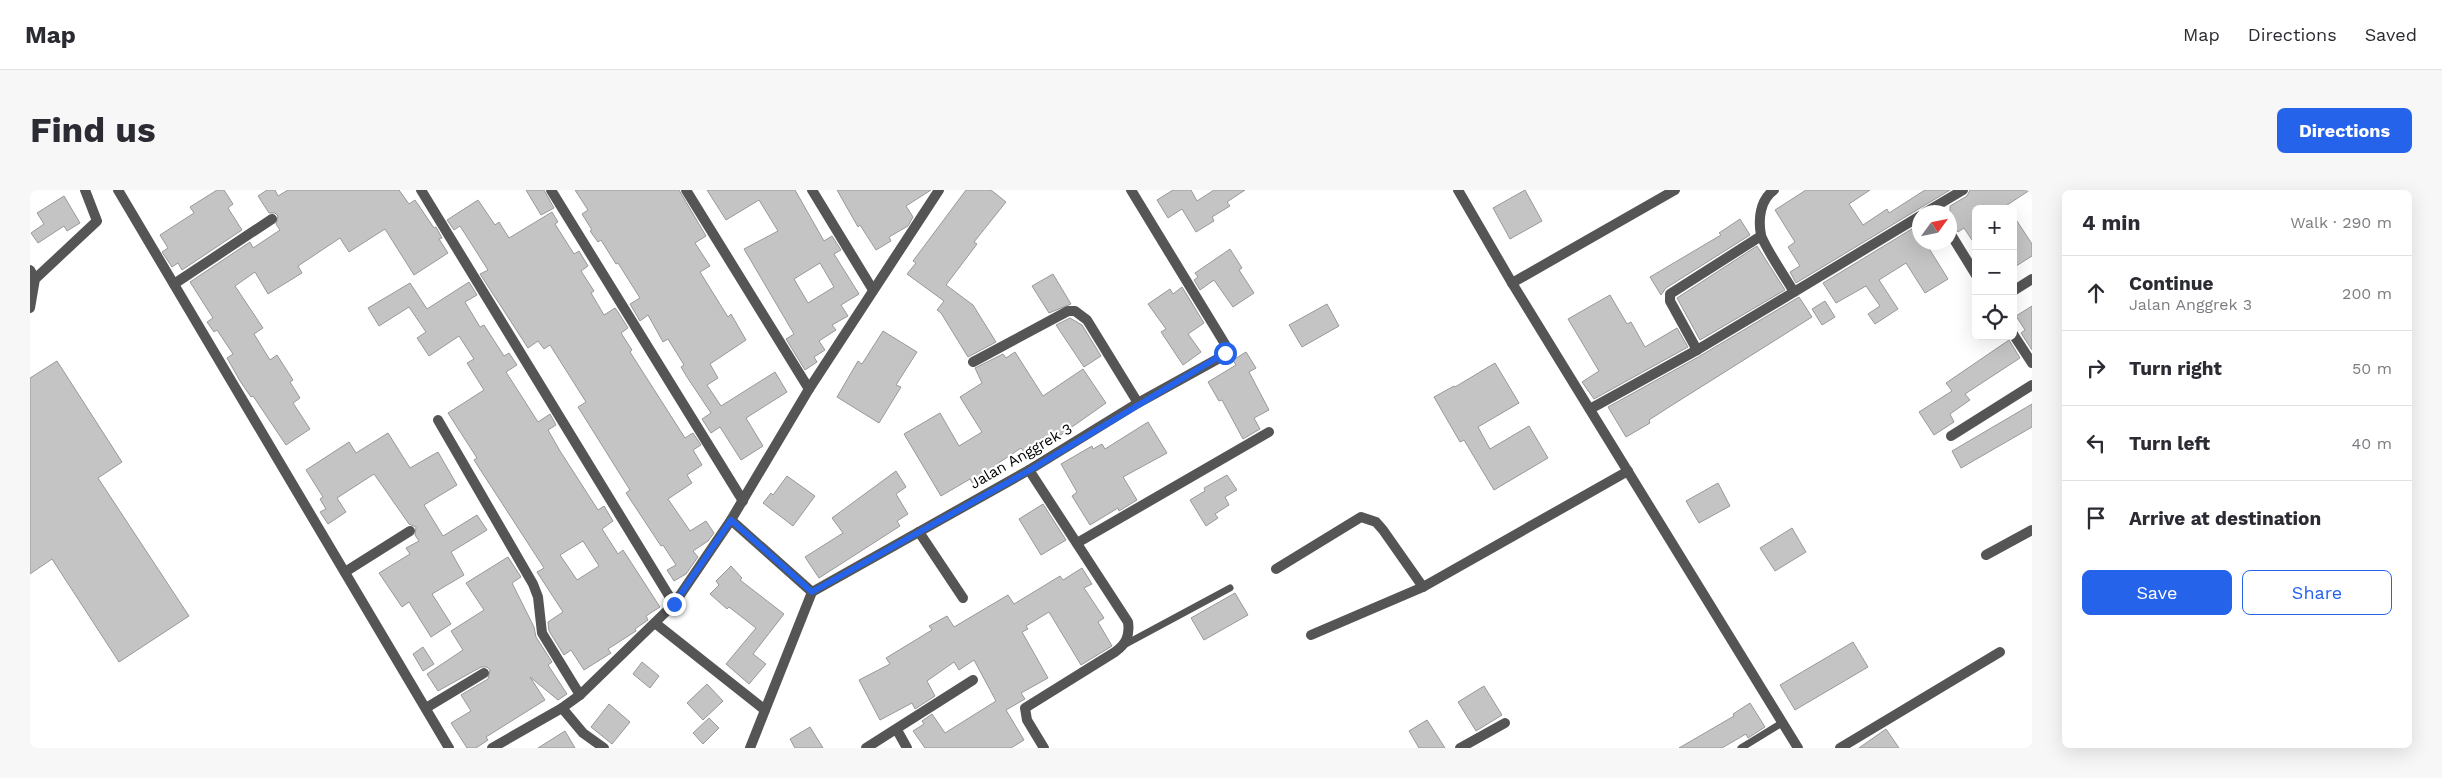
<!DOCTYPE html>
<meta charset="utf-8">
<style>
body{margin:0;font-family:"Work Sans",sans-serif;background:#f7f7f7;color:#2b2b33}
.controls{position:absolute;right:15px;top:15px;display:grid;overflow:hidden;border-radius:8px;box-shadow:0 5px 20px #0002}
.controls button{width:45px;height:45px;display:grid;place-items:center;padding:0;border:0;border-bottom:1px solid #e1e1e2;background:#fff;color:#2b2b33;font:25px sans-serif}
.compass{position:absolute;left:1882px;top:15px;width:45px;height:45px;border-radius:50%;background:#fff;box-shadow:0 5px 20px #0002;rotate:57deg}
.stop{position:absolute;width:15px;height:15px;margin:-11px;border:4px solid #2563eb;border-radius:50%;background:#fff}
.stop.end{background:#2563eb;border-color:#fff;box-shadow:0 1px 5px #0008}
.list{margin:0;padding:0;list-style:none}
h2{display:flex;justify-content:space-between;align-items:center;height:65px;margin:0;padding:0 20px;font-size:21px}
h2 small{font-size:16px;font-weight:400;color:#7c7c81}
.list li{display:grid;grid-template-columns:32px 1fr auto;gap:15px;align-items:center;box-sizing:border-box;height:75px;padding:0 20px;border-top:1px solid #e1e1e2}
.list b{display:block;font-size:19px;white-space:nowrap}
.list p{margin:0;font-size:16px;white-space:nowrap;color:#7c7c81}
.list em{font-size:16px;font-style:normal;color:#7c7c81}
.actions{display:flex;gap:10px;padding:15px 20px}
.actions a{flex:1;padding:11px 0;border:1px solid #2563eb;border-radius:8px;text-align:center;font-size:18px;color:#2563eb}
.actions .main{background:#2563eb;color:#fff}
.icon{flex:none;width:28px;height:28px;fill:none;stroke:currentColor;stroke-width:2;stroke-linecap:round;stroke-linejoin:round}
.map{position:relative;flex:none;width:2002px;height:558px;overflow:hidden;border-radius:8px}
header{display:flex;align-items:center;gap:30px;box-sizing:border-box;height:70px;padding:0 25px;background:#fff;border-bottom:1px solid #e1e1e2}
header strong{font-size:24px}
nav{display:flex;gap:28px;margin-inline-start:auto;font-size:18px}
.intro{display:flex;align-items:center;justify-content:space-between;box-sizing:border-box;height:120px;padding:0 30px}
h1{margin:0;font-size:35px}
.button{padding:12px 22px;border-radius:8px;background:#2563eb;color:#fff;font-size:18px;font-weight:700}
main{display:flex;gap:30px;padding:0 30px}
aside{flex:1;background:#fff;border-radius:8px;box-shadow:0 5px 20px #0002}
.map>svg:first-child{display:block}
.building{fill:#c4c4c4;stroke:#999;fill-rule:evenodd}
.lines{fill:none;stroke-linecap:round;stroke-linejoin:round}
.service{stroke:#555;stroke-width:7}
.minor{stroke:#555;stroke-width:10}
.route{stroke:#2563eb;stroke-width:6}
.labels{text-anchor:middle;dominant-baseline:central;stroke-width:4.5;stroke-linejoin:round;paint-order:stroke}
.street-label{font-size:15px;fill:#000;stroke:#fff}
</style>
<header>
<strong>Map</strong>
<nav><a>Map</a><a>Directions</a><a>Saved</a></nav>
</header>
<div class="intro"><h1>Find us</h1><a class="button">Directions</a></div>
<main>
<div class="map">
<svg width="2002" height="558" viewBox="0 0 2002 558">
<rect width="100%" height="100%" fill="#fff"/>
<g class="building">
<path d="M187,0H194L203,14L198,18L212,40L152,80L148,73L142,77L132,62L138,58L130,45L164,23L160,17Z"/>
<path d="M237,0H245L248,6L258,0H369L379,14L385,10L404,38L406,37L412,48L409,49L418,63L384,85L355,39L319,62L310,48L268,76L272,83L238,104L225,82L205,96L233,138L224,144L240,170L247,165L263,190L260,192L270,208L263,213L280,239L256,255L223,206L221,207L210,191L197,168L203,164L187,140L184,142L177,132L183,128L160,92L220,52L223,58L250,40L246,34L248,26L245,23H239L228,6Z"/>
<path d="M496,0H514L524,18L511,25Z"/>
<path d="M545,0H649L676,46L665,53L680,76L670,82L698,127L701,124L716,150L680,174L688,188L677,195L691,216L745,182L757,202L716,228L733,256L711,270L690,237L681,243L672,229L681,223L657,187L651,177L654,175L638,149L633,152L618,125L610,131L600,114L610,108L588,73L586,74L571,50L568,52L560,41L562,40L552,24L558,20Z"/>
<path d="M677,0H765L794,51L802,46L811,60L804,64L829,104L811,115L818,126L802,135L806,140L789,151L795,160L784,167L787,172L775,180L756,149L764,144L714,59L748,41L729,10L696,30ZM790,73L804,97L778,113L764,89Z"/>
<path d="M807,0H901L876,16L883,27L878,36L859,47L861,51L846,60L830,35L828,37Z"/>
<path d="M936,0H961L976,12L944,52L947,54L916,95L943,115L966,152L938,167L911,123L907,120L914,111L877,84L886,73L883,71Z"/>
<path d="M1143,0H1161L1167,11L1184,0H1215L1197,12L1200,16L1182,27L1184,31L1166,42L1152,19L1138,28L1127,10Z"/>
<path d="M1495,0L1512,31L1480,49L1463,18Z"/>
<path d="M1776,0H1840L1819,14L1833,35L1857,19L1859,23L1895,0H1920L1766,93L1760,82L1770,76L1758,57L1765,52L1745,20Z"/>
<path d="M1940,0H2000L1971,19H1946V56L1934,38L1928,42L1920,33V16L1937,6Z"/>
<path d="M34,6L50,33L37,41L34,36L8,53L1,43L14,34L7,23Z"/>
<path d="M448,10L465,35L469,32L479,48L522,22L528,32L525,34L544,64L549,61L558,76L551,81L564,101L561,103L574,125L585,118L588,122L598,138L591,143L602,160L600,162L655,248L663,243L671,255L663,260L672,275L657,285L662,293L638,309L660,341L676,331L684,343L678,351L663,361L668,367L656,384L644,391L637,380L646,375L633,355L631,356L596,303L600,300L548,217L556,212L520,155L514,159L508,151L498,158L450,84L458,80L430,36L424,40L417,30Z"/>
<path d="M1983,25L2002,54V66L1983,78Z"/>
<path d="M1710,29L1720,45L1636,98L1631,105L1620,87L1691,45L1689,43Z"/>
<path d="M1890,34V52H1895L1918,89L1895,103L1876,73L1849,90L1868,119L1845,134L1838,124L1850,116L1836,96L1806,113L1793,93Z"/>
<path d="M1727,56L1755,100L1670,150L1647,108Z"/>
<path d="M1200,59L1212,78L1209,80L1224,103L1203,117L1184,90L1170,100L1164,90L1168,87L1165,83Z"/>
<path d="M1023,84L1041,114L1019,123L1002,96Z"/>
<path d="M439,92L447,105L435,112L450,137L454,135L474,166L479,163L487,175L476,182L508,232L520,224L526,235L518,240L530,261L568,320L574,316L583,331L572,339L588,364L593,360L630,417L616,426L618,430L605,439L606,441L578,459L581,463L554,480L541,460L534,465L519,441L518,432L533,422L507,382L514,378L444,270L447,268L418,223L454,200L437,173L444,169L429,146L399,166L387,148L396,142L379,117L349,136L338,118L380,93L397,119ZM553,351L569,376L547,390L530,365Z"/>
<path d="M1152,97L1174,133L1158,144L1171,162L1153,175L1131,142L1136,139L1118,114L1140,99L1143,104Z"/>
<path d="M1580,105L1597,134L1601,132L1615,157L1647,138L1658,157L1564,209L1552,192L1569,181L1538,129Z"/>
<path d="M1769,107L1782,127L1636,219L1619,230L1620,233L1596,247L1578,217L1670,166Z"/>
<path d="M1795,111L1805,127L1792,135L1782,119Z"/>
<path d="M1297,114L1309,136L1272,157L1259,135Z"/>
<path d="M2002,116V160L1991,143L1995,140L1986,126Z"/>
<path d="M1040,128L1052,135L1071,166L1054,177L1026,135Z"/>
<path d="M853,141L887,162L866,195L871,197L849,233L807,207L828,171L832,174Z"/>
<path d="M1979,150L1990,168L1935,204L1940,210L1920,224L1924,232L1904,245L1889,222L1922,201L1916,193Z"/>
<path d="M985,162L1013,206L1053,179L1076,213L998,268L991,258L967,274L970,279L944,296L940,289L911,306L874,244L910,223L929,256L952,242L930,207L952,193L945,178L973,164L976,168Z"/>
<path d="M1216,162L1226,178L1219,182L1239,220L1224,228L1230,239L1213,249L1192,210L1189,211L1178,192L1206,175L1203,170Z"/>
<path d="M27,171L92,272L68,288L159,426L89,472L22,369L0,384V188Z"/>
<path d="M1465,173L1489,213L1448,237L1460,259L1499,236L1518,268L1464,300L1434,250L1430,252L1404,207L1424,196L1425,197Z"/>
<path d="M2002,214V237L1931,278L1922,261Z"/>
<path d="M1118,232L1137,263L1093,287L1107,310L1089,321L1088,318L1060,335L1042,306L1047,302L1031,274L1062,256L1063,259L1072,254L1075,259Z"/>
<path d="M358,243L380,278L408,262L427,295L394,315L413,346L447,325L457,340L421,362L434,385L402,404L421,434L401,447L379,412L372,417L349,383L380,364L376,358L389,351L385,345L386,337L379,334L344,284L307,308L316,322L298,334L290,322L296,319L290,309L293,307L276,280L319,252L326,263Z"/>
<path d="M866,281L876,297L866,304L878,324L867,331L870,336L789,388L775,367L813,343L802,328Z"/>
<path d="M1197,285L1207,300L1195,307L1199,315L1185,324L1188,328L1176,336L1160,310L1175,301L1174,298Z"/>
<path d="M757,286L785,306L763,336L733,313L741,303L743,305Z"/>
<path d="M1688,293L1700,316L1669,333L1656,311Z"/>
<path d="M1013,314L1036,350L1011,365L989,329Z"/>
<path d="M1762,338L1776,362L1745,381L1730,358Z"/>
<path d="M478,367L491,387L482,393L504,437L506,447L522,472L518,475L537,504L528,510L500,487L515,510L456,547L458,550L446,558H437L421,533L441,521L431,505L458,489L460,480L457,477H451L408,501L397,484L433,460L421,441L454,420L436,393Z"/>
<path d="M701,376L712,388L710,390L754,424L723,464L736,474L719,494L696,474L726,438L699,417L697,419L680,404L689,395L686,391Z"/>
<path d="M1052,378L1062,394L1054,398L1074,428L1068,432L1082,456L1051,475L1019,422L996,436L998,439L992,442L1018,488L991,503L995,509L976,520L994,550L981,558H895L883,541L894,534L892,531L902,524L915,543L966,511L944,470L929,480L924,472L897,491L905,506L885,519L882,513L850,530L829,490L860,474L856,468L902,440L899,436L917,426L924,437L978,405L984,414L1030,386L1033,390Z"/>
<path d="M1205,403L1218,425L1174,450L1161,428Z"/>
<path d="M1823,452L1838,477L1765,520L1750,495Z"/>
<path d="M393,457L404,474L393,481L383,464Z"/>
<path d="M612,472L629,486L620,498L603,484Z"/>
<path d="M677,494L693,511L673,530L657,513Z"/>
<path d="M1454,496L1472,525L1446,541L1428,512Z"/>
<path d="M1720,513L1735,537L1718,548L1716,544L1692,558H1649L1704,526L1703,524Z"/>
<path d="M579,514L600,532L582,554L561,537Z"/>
<path d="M679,528L689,538L673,554L663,543Z"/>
<path d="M1397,530L1399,533L1415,558H1389L1379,541Z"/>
<path d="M780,537L793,558H765L760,549Z"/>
<path d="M1856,539L1869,558H1829Z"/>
<path d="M535,541L545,558H508Z"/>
</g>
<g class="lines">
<g class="service">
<path d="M1094,455L1200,398"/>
<path d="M1711,558L1752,533"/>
</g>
<g class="minor">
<path d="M88,0L419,558"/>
<path d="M391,0L644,414"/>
<path d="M521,0L713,311"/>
<path d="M656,0L779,199"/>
<path d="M782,0L843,100"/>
<path d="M1428,0L1482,93L1768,558"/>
<path d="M1744,0C1730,10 1728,29 1731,45C1734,56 1757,90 1764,102L1890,26"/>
<path d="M1896,22L1933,0"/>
<path d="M1920,43L1946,85"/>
<path d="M0,80L5,89"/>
<path d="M1482,93L1645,0"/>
<path d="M144,94L242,29"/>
<path d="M1983,101L2002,89"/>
<path d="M0,118L5,89L67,31L55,0"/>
<path d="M1983,144L2002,173"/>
<path d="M1667,160L1640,111V104L1731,46"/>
<path d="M943,172L1038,121H1045L1057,130L1108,213"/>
<path d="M1560,219L1667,160L1764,102"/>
<path d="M408,230L503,394L508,407L512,443L550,505"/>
<path d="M1921,246L2002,195"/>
<path d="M999,280L1098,432C1100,446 1096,454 1085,462L995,518L997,530L1014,558"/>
<path d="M701,330L782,402"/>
<path d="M889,342L933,408"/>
<path d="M1047,353L1239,242"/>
<path d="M1956,365L2002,340"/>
<path d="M1246,379L1331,327L1346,332L1353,340L1393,397"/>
<path d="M315,382L380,341"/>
<path d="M625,433L735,520"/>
<path d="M1281,445L1393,397L1598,281"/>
<path d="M396,518L454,483"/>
<path d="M532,518L553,543L574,558"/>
<path d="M867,540L877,558"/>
<path d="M462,558L532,518L550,505L644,414L701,330L779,199L909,0"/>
<path d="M720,558L782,402L999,280L1108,213L1193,166L1195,163V154L1101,0"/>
<path d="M836,558L943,490"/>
<path d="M1430,558L1475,533"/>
<path d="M1810,558L1970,462"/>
</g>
</g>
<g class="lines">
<path class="route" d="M644,414L701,330L782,402L1000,280L1195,163"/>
</g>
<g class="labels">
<g class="street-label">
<text transform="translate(991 266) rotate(-30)">Jalan Anggrek 3</text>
</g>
</g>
</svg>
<div class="controls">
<button>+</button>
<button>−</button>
<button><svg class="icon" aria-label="locate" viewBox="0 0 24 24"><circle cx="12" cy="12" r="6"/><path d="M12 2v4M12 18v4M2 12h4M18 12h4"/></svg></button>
</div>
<svg class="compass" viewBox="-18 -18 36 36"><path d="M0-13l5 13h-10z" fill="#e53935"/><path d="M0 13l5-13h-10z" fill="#7c7c81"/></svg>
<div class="stop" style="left:1195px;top:163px"></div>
<div class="stop end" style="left:644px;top:414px"></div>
</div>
<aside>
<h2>4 min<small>Walk · 290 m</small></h2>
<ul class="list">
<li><svg class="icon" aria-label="ahead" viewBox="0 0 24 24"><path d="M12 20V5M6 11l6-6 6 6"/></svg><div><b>Continue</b><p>Jalan Anggrek 3</p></div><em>200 m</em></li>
<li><svg class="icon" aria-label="right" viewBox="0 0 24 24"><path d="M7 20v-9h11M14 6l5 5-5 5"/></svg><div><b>Turn right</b></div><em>50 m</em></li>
<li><svg class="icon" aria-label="left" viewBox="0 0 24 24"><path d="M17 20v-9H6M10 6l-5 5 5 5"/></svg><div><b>Turn left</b></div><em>40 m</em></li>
<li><svg class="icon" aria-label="arrive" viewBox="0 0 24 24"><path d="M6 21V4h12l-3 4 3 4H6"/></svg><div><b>Arrive at destination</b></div></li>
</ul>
<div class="actions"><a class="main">Save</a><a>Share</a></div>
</aside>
</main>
